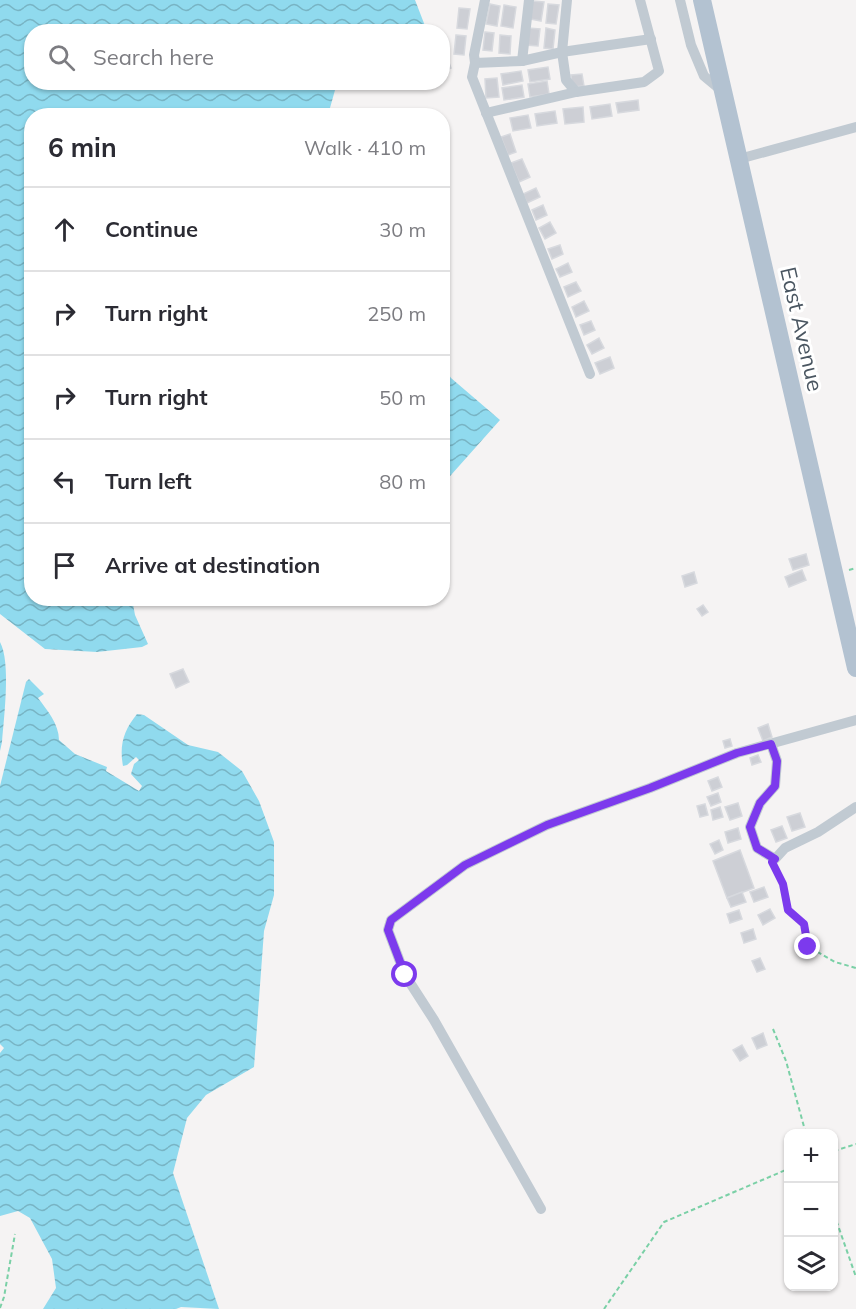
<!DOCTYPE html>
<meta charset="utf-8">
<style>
body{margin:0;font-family:Mulish,sans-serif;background:#f7f7f7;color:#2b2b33}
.controls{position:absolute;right:18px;bottom:18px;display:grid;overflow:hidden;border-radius:12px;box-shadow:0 2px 4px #0004}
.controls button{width:54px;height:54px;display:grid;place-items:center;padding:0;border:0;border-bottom:2px solid #e1e1e2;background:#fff;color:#2b2b33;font:30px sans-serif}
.stop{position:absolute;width:18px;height:18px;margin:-14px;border:4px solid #7c3aed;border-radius:50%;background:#fff}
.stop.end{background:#7c3aed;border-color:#fff;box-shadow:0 2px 6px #0008}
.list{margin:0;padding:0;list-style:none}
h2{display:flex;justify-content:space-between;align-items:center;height:78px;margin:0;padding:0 24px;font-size:26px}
h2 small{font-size:20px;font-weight:400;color:#7c7c81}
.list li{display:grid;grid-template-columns:39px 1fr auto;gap:18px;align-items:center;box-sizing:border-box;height:84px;padding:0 24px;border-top:2px solid #e1e1e2}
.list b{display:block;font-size:22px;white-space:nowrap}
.list em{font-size:20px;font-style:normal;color:#7c7c81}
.icon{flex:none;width:33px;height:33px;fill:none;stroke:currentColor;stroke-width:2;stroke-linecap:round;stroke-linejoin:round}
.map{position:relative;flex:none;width:856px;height:1309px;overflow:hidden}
.search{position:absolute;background:#fff;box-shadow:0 2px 4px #0004;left:24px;top:24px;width:426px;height:66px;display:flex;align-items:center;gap:15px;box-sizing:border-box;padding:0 21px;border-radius:24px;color:#7c7c81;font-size:22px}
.panel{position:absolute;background:#fff;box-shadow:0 2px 4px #0004;left:24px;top:108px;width:426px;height:498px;border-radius:24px}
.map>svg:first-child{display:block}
.water{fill:url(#water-waves)}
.building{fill:#cdcfd5;stroke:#d7d9de;stroke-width:1.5}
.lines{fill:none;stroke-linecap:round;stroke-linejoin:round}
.path{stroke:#7ad0a6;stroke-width:2;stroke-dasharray:4.5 3;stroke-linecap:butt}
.street{stroke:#c1cad2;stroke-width:10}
.primary{stroke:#b3c2d1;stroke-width:18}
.route{stroke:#7c3aed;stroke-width:8}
.labels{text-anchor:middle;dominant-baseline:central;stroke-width:6;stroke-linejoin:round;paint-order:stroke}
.street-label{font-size:22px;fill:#4a5661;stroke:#fff}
</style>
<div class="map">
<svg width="856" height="1309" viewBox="0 0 856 1309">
<defs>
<pattern id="water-waves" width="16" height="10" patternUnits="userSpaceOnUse" patternTransform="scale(1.5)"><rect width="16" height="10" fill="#90daee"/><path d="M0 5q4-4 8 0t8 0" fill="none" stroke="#78b4c4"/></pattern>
</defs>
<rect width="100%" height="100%" fill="#f5f3f3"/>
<g class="water">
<path d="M0,0H415L427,31L32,32V82L337,83L328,115L32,116V598L132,599L135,615L148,644L142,647L97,652L45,649L0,614Z"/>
<path d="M443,366L451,378L500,420L443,484Z"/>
<path d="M0,642C11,662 4,717 2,742L0,751Z"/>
<path d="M29,679L44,694L38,698C47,710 59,724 59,740L75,754L107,767L106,771L139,791L142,786L131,774L134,764L139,760L136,757L127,765L123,766C119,745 124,730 137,714L144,715L188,745L218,752L242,771L259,801L274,842V895L264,931L254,1067L206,1095L187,1118L173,1173L219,1309L181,1307L176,1309H43L56,1288L52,1259L30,1218L18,1211L0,1216V1053L4,1048L0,1044V786L26,682Z"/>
</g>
<g class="building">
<path d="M532,1L544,2L541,21L530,19Z"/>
<path d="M490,4L500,6L497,26L486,24Z"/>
<path d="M548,4L559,5L556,24L546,23Z"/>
<path d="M504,5L516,7L513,28L501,26Z"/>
<path d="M459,8L470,9L467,29L457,28Z"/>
<path d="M528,28L540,29L538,46L526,45Z"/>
<path d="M546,28L555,30L553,49L544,48Z"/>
<path d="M485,32L494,33L492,51L483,50Z"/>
<path d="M456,35L466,36L464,55L454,54Z"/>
<path d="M500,35L511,36L510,54L499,53Z"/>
<path d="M448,60L451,68L442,71V62Z"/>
<path d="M548,67L550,79L530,82L528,70Z"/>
<path d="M521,71L523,81L503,85L501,74Z"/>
<path d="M582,74L584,86L572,87L571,75Z"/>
<path d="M497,78L499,97L486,98L485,79Z"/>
<path d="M547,81L549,94L530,97L528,84Z"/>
<path d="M522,85L524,97L504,100L502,88Z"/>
<path d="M638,100L639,110L618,113L616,103Z"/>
<path d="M610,104L612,116L592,119L590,107Z"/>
<path d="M583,107L584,122L565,124L563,109Z"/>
<path d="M555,111L557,123L537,126L535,114Z"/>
<path d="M528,115L531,128L513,131L510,118Z"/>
<path d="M510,134L516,152L508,155L501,137Z"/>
<path d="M522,159L530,177L519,182L511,163Z"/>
<path d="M536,188L540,197L527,203L523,194Z"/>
<path d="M543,205L547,215L536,220L532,210Z"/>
<path d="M550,222L556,233L545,239L539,228Z"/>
<path d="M560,245L563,254L552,259L548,249Z"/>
<path d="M568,263L572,272L560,277L556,269Z"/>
<path d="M576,282L581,291L568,297L564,287Z"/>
<path d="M584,301L589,311L576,317L572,307Z"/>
<path d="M591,321L595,330L584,335L580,325Z"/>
<path d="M599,338L604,348L592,354L587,345Z"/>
<path d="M610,357L614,368L600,374L595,363Z"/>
<path d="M806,554L809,565L793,570L789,559Z"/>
<path d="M802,570L806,580L789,587L785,577Z"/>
<path d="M694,572L697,583L685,587L682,576Z"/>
<path d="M703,605L708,612L702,616L697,609Z"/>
<path d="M183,669L189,682L176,688L170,674Z"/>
<path d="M768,724L772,737L763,741L758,728Z"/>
<path d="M730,739L732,746L725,748L723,741Z"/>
<path d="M758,755L761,762L752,765L750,758Z"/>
<path d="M718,777L722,787L712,791L708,781Z"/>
<path d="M718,793L721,802L711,806L707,797Z"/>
<path d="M738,803L742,816L730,820L725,807Z"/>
<path d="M705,804L708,815L700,817L697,806Z"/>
<path d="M720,807L723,817L713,820L711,810Z"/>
<path d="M800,813L805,827L792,831L787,817Z"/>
<path d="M782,826L787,838L776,842L771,830Z"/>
<path d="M738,828L741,839L728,843L725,832Z"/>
<path d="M719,840L723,850L715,854L710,844Z"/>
<path d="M740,850L754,888L727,898L713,861Z"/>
<path d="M764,887L768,897L754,902L750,892Z"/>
<path d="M742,892L746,902L731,907L727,898Z"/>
<path d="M770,909L775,918L763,925L758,915Z"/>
<path d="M739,910L742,919L730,923L727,914Z"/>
<path d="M753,929L756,939L744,943L741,933Z"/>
<path d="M760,958L765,969L757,972L752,961Z"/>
<path d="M763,1033L767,1045L757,1049L752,1038Z"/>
<path d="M742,1045L748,1056L740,1061L733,1050Z"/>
</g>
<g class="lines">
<g class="path">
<path d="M849,570L856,568"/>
<path d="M776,869L783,884L788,910L804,924L809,947L835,962L856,968"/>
<path d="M773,1029L786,1061L806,1134"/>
<path d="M834,1151L856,1144"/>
<path d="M834,1214L856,1277"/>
<path d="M0,1308L4,1297L15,1234"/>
<path d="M604,1309L664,1222L788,1169"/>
</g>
<g class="street">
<path d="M485,0L474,55L475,63L522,61"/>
<path d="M529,0L522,61L562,52L651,39"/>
<path d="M567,0L562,52L566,80L576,92L644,82L659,71L640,0"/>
<path d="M680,0L691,45L704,76L722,91"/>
<path d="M475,63L472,77L590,374"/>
<path d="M486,113L576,92"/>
<path d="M739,159L856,127"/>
<path d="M771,744L777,761L775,786L760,803L750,827L757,848L775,859L785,848L818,832L856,807"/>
<path d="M541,1209L434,1020L405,975L388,930L391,920L465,865L547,825L650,788L737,753L856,720"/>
</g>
<path class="primary" d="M702,0L856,668"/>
</g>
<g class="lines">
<path class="route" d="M405,975L388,930L391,920L465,865L547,825L650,788L737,753L771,744L777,761L775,786L760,803L750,827L757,848L775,859L772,862L783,884L788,910L804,924L808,947"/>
</g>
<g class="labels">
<g class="street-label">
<text transform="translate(802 329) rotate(77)">East Avenue</text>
</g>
</g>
</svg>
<div class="controls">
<button>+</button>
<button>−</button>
<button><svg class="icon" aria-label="layers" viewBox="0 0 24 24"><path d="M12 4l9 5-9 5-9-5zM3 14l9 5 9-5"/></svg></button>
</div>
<div class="stop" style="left:405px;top:975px"></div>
<div class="stop end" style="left:808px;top:947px"></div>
<div class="search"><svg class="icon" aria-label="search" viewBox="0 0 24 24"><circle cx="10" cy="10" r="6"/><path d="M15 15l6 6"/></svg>Search here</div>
<section class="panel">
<h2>6 min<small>Walk · 410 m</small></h2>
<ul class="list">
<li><svg class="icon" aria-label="ahead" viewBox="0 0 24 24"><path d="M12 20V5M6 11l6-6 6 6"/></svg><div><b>Continue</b></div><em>30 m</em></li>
<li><svg class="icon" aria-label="right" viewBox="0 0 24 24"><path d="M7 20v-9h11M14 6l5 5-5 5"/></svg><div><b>Turn right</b></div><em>250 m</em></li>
<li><svg class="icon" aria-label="right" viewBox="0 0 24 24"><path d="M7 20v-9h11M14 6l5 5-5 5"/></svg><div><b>Turn right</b></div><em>50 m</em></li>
<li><svg class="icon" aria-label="left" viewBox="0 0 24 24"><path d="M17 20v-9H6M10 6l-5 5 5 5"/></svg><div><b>Turn left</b></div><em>80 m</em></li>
<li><svg class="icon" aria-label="arrive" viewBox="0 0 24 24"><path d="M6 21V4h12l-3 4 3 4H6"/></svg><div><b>Arrive at destination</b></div></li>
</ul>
</section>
</div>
